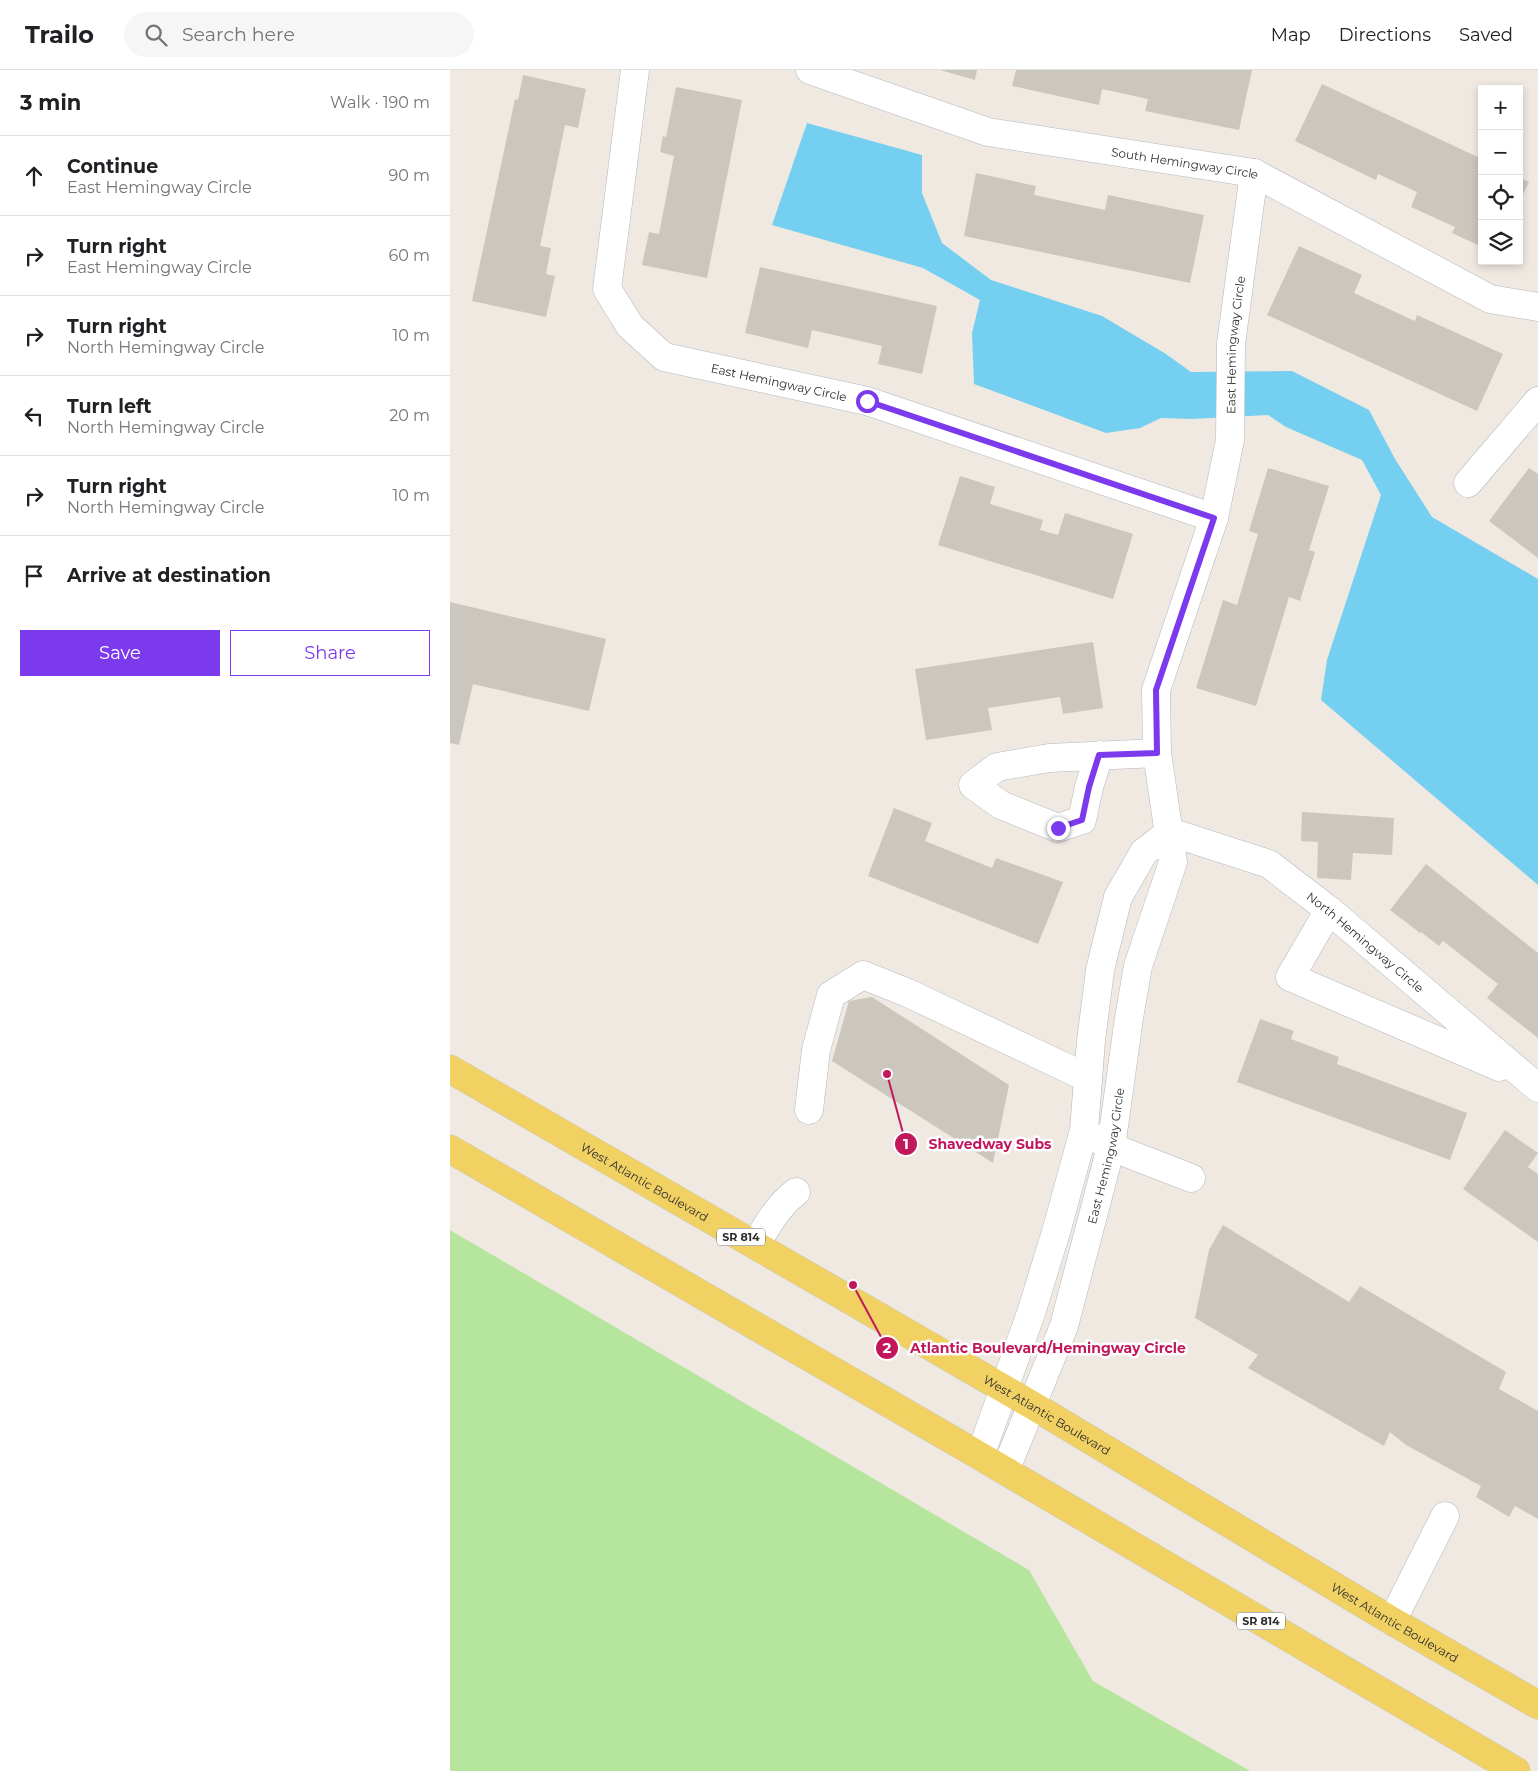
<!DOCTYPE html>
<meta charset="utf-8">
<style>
body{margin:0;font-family:Montserrat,sans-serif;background:#f6f6f6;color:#202124}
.controls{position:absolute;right:15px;top:15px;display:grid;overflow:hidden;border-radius:0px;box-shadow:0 2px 8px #0003}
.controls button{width:45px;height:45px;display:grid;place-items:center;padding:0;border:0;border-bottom:1px solid #e0e0e0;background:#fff;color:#202124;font:25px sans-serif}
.stop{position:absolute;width:15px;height:15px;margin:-11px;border:4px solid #7c3aed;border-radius:50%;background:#fff}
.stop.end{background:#7c3aed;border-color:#fff;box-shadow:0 1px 5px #0008}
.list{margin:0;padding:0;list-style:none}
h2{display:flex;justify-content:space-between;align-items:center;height:65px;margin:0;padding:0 20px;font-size:21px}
h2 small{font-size:16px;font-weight:400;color:#757577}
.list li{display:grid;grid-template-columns:32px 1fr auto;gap:15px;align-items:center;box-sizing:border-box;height:80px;padding:0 20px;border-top:1px solid #e0e0e0}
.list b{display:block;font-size:19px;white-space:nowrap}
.list p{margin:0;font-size:16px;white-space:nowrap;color:#757577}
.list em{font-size:16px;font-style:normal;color:#757577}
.actions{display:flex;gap:10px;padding:15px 20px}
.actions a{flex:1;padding:11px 0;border:1px solid #7c3aed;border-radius:0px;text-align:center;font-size:18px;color:#7c3aed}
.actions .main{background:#7c3aed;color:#fff}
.icon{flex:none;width:28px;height:28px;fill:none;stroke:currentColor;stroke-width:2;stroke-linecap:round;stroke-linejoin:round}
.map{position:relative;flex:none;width:1088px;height:1701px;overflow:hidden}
header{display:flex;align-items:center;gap:30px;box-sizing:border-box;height:70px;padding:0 25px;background:#fff;border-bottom:1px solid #e0e0e0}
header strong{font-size:24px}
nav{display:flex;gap:28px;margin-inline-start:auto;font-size:18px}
.search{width:350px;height:45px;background:#f6f6f6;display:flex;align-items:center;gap:12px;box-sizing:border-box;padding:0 18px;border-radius:28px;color:#757577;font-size:19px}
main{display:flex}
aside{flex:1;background:#fff}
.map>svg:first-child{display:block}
.green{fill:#b6e59e}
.water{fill:#75cff0}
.building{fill:#cbc7bf}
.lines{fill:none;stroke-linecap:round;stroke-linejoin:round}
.minor-casing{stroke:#b4b7c1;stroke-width:29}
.major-casing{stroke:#c9c9c9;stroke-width:29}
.minor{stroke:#fff;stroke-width:28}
.major{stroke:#f2d163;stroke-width:28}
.route{stroke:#7c3aed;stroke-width:6}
.labels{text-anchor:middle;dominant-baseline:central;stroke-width:5;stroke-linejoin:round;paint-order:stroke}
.shield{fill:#fff;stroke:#6d6d6d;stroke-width:1}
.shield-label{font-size:11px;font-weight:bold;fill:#2e2e2e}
.street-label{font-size:12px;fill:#2e2e2e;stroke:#fff}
.leader{fill:none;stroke:#c2185b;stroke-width:2}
.callout-dot{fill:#c2185b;stroke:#fff;stroke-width:2}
.mark-label{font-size:15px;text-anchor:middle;font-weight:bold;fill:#fff}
.callout-label{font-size:14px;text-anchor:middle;font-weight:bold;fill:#c2185b;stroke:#fff;stroke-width:5;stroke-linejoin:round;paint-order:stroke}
</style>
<header>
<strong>Trailo</strong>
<div class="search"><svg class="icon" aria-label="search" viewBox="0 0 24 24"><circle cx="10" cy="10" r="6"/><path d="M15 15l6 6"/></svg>Search here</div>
<nav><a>Map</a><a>Directions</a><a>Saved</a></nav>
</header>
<main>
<aside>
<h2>3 min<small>Walk · 190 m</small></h2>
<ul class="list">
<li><svg class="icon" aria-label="ahead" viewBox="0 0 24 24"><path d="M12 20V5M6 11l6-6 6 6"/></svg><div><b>Continue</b><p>East Hemingway Circle</p></div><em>90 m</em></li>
<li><svg class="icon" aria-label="right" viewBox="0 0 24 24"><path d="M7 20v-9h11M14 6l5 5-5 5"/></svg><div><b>Turn right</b><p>East Hemingway Circle</p></div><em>60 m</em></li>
<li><svg class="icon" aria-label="right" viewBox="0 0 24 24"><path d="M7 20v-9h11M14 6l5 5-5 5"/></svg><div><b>Turn right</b><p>North Hemingway Circle</p></div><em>10 m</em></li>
<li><svg class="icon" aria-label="left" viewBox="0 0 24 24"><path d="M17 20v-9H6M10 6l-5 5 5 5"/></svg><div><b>Turn left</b><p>North Hemingway Circle</p></div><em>20 m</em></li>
<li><svg class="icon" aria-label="right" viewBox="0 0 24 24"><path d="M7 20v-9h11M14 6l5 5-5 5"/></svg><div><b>Turn right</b><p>North Hemingway Circle</p></div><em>10 m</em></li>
<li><svg class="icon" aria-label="arrive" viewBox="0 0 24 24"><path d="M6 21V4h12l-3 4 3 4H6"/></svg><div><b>Arrive at destination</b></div></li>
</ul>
<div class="actions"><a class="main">Save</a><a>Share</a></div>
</aside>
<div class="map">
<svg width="1088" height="1701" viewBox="0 0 1088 1701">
<rect width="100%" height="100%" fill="#efe9e1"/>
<path class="green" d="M0,1160L579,1500L643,1611L800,1701H0Z"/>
<path class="water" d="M357,53L472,85V123L492,173L541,210L652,246L716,284L741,302L842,301L919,340L945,389L982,447L1088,509V815L871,630L877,590L931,425L912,390L836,357L818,345L742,349L711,348L690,358L656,363L524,314L522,263L530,230L473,198L322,155Z"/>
<g class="building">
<path d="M490,0H527L525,10Z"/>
<path d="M566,0H802L789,60L695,41L698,29L652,19L649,35L562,16Z"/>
<path d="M73,5L136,19L128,58L115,55L90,176L101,178L96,204L105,206L96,247L22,231L65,29L68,30Z"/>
<path d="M872,14L1032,89V177L1002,163L1005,157L961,137L967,122L928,104L926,110L845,71Z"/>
<path d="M226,17L292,30L257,208L192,195L199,162L209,164L224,86L210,82L213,66L216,67Z"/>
<path d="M526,103L586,116L584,125L655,140L658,125L754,145L740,213L514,166Z"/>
<path d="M1069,107L1079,112L1069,132Z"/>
<path d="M849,176L912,205L904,223L965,251L967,245L1053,284L1027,341L817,245Z"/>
<path d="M310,197L487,236L472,304L428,294L432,276L362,260L358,278L295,263Z"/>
<path d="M818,398L879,416L859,480L865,482L850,531L839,527L806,636L746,618L773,530L787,535L808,464L799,461Z"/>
<path d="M1079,398L1088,404V488L1039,451Z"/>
<path d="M510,406L545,417L540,434L593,450L590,460L608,465L615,443L683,464L663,529L488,475Z"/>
<path d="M0,532L156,569L139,641L23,614L9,675L0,673Z"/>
<path d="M643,572L653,638L613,644L610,627L538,638L542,660L476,670L465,599Z"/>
<path d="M444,738L482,753L475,771L542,798L546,788L613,812L588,874L418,806Z"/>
<path d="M852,742L944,748L942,785L903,783L901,810L867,808L868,772L851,771Z"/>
<path d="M976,794L1088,883V968L1037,928L1048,914L993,871L989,876L971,862L970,863L940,840Z"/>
<path d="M422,927L559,1015L543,1093L382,991L399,931Z"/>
<path d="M810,949L844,961L841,969L889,987L887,994L1017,1043L1000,1090L787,1012Z"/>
<path d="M1055,1060L1088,1083L1078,1097L1088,1104V1172L1013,1119Z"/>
<path d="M773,1155L899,1232L910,1216L1056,1302L1049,1319L1088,1341V1449L1065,1436L1059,1447L1026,1427L1031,1416L956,1375L940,1362L934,1376L798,1298L808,1285L745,1248L759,1180Z"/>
</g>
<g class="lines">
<defs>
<g id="minor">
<path id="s1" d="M185,0L157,219L180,256L214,287L417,331L764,448"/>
<path id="s2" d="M360,0L538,62L804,103L1040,229L1088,237"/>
<path d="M1018,413L1088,331"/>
<path d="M649,685L639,717L632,750L608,758L551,735L523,715L547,697L599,688L707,683"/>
<path id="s3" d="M720,762L819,794L879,840L1088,1018"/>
<path d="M879,840L840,907L1049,997"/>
<path d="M359,1040L366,980L381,925L413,905L458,923L638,1008"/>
<path d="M646,1068L661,1077L741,1108"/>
<path d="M306,1175C317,1155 327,1137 346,1122"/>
<path d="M530,1386L581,1243L606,1162L634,1060L641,971L650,900L668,827L694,782L720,762"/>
<path id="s4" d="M555,1401L614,1256L661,1077L679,948L688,896L723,792L707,683L706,620L764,448L780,370L781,274L804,103"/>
<path d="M942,1551L995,1446"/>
</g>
<g id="major">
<path id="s5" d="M0,999L582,1335L942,1551L1088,1635"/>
<path d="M0,1079L530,1386L1066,1701"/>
</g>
</defs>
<use href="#minor" class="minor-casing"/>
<use href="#major" class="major-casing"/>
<use href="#minor" class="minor"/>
<use href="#major" class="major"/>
</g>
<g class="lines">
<path class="route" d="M417,331L764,448L706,620L707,683L649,685L639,717L632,750L608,758"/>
</g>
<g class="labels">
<g class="shield">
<rect x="267" y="1158.5" width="48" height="17" rx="4"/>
<rect x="787" y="1542.5" width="48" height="17" rx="4"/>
</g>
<g class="shield-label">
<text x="291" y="1167">SR 814</text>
<text x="811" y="1551">SR 814</text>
</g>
<g class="street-label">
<text stroke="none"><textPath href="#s2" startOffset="388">South Hemingway Circle</textPath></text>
<text stroke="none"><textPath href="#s4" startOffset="1164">East Hemingway Circle</textPath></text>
<text stroke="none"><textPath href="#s1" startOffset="428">East Hemingway Circle</textPath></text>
<text stroke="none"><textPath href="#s3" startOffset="228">North Hemingway Circle</textPath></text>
<text stroke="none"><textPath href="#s4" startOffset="332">East Hemingway Circle</textPath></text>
<text stroke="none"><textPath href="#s5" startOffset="225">West Atlantic Boulevard</textPath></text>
<text stroke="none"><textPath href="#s5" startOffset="690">West Atlantic Boulevard</textPath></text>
<text stroke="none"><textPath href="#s5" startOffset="1095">West Atlantic Boulevard</textPath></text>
</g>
</g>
<path class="leader" d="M437 1004L456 1074M403 1215L437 1278"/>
<g class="callout-dot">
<circle cx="437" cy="1004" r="5"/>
<circle cx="403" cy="1215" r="5"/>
<circle cx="456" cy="1074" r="12"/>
<circle cx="437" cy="1278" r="12"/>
</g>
<g class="mark-label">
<text x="456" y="1079">1</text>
<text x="437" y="1283">2</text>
</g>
<g class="callout-label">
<text x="540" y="1079">Shavedway Subs</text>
<text x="598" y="1283">Atlantic Boulevard/Hemingway Circle</text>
</g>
</svg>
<div class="controls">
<button>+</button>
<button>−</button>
<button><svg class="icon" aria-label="locate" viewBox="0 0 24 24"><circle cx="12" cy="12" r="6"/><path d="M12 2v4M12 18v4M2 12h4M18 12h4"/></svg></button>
<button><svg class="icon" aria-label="layers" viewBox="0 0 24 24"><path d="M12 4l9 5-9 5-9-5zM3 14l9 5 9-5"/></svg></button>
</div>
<div class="stop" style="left:417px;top:331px"></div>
<div class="stop end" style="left:608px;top:758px"></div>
</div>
</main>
